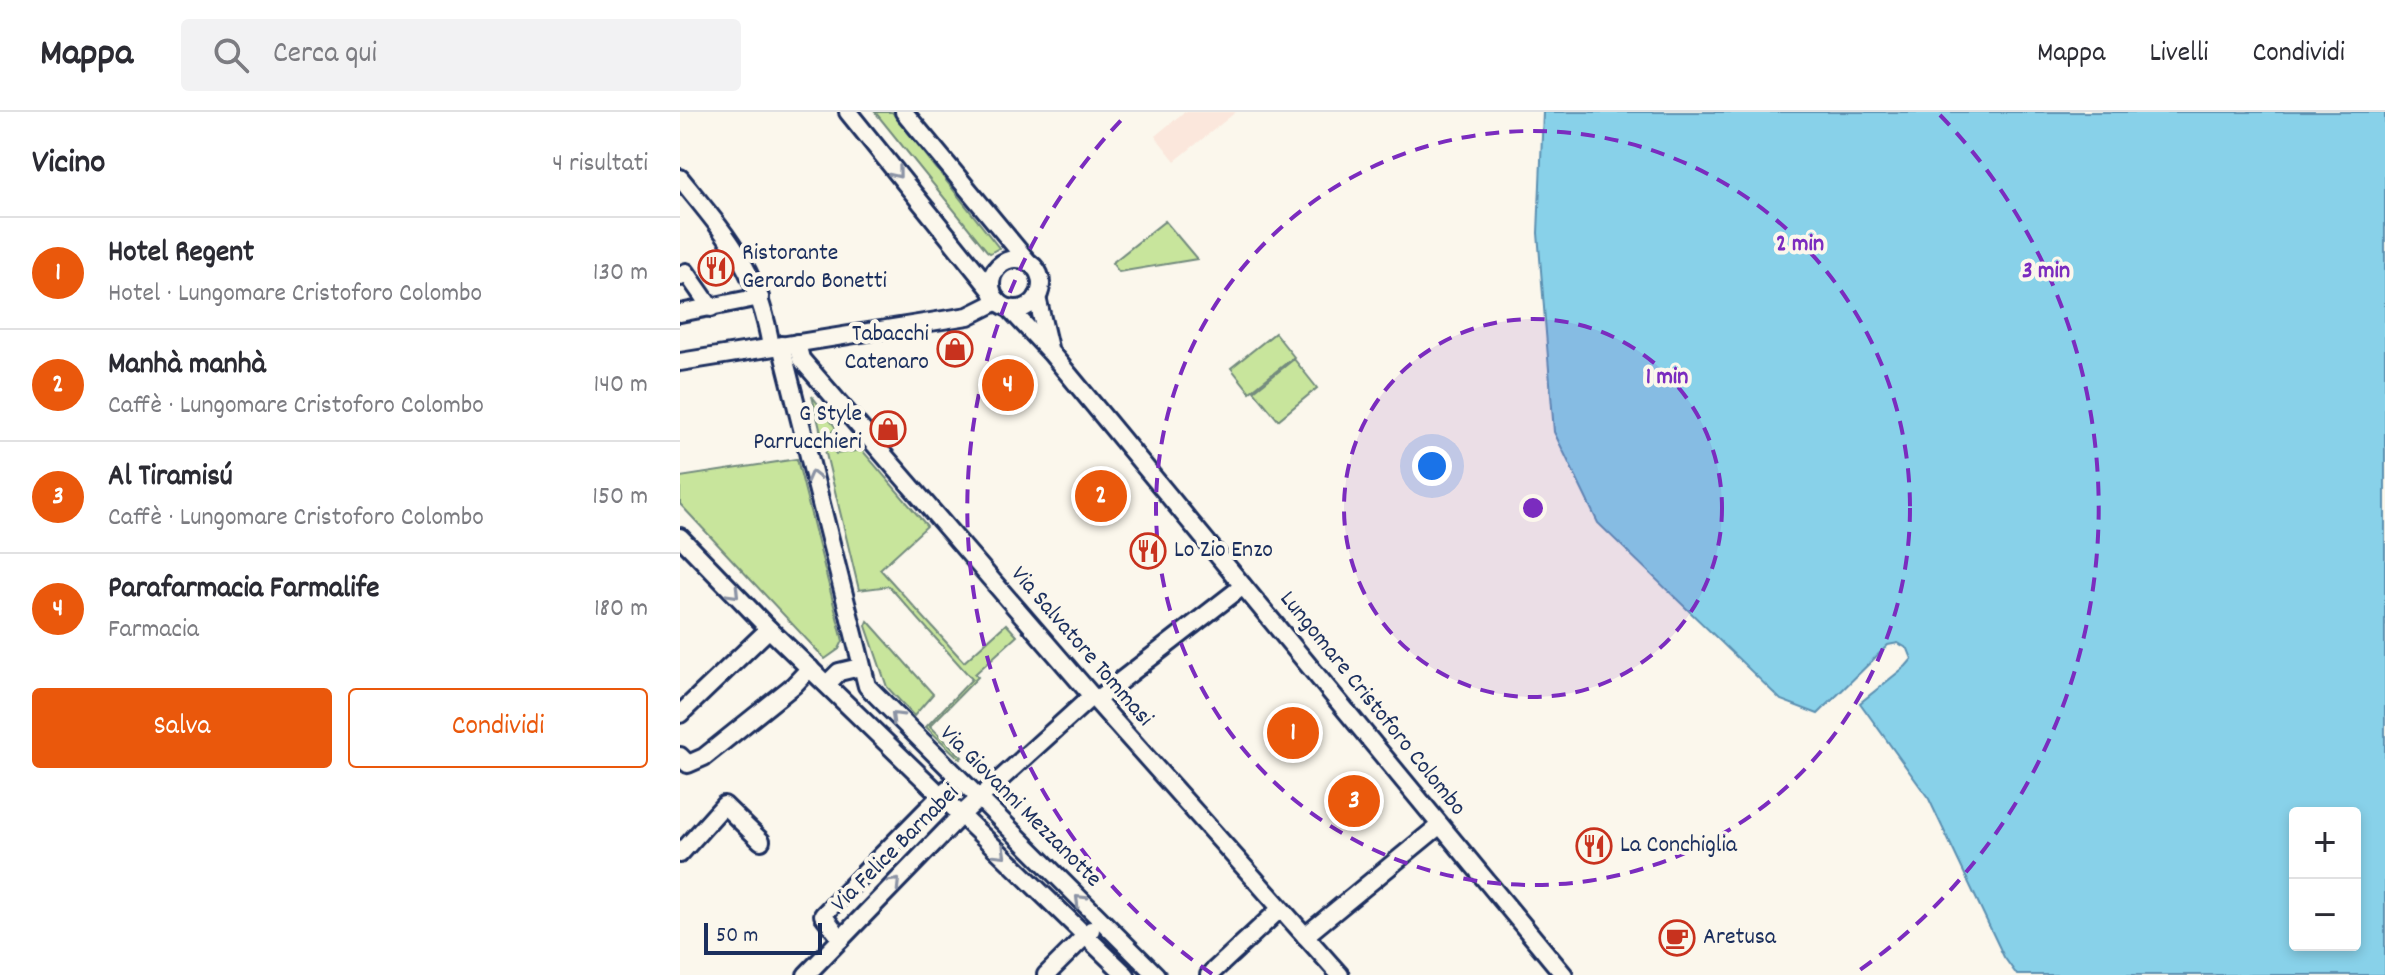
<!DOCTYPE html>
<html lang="it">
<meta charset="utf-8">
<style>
body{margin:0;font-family:Dekko,sans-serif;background:#f2f2f3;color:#2b2b33}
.controls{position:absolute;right:24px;bottom:24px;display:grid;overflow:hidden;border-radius:8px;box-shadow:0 4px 12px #0003}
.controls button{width:72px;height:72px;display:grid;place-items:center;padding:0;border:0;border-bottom:2px solid #e1e1e2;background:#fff;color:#2b2b33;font:40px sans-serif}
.scale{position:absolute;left:24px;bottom:20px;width:118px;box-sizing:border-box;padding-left:8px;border:4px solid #1b2f5e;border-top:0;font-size:22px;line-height:28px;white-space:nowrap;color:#1b2f5e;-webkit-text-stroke:6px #fbf7ec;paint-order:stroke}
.you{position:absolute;left:752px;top:354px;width:28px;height:28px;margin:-20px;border:6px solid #fff;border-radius:50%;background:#1a73e8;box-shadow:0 0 0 12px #1a73e833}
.badge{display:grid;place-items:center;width:52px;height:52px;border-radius:50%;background:#ea580c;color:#fff;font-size:26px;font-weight:700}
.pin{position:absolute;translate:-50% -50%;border:4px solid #fff;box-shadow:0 2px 8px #0006}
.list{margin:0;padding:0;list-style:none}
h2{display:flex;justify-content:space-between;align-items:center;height:104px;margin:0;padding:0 32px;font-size:34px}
h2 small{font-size:26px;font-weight:400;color:#7c7c81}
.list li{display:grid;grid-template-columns:52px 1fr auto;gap:24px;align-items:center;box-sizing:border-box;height:112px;padding:0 32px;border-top:2px solid #e1e1e2}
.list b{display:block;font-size:30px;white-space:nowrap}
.list p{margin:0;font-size:26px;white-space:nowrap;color:#7c7c81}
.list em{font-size:26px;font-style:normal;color:#7c7c81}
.actions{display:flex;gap:16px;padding:24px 32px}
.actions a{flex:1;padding:18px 0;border:2px solid #ea580c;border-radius:8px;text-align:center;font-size:28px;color:#ea580c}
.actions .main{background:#ea580c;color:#fff}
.icon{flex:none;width:44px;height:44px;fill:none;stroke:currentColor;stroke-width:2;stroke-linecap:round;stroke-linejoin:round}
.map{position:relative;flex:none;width:1705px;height:863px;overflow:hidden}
header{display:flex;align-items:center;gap:48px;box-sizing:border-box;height:112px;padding:0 40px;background:#fff;border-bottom:2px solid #e1e1e2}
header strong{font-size:38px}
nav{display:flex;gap:44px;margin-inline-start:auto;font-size:28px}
.search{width:560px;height:72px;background:#f2f2f3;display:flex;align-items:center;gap:20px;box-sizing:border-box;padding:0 28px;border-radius:8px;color:#7c7c81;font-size:30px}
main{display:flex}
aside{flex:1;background:#fff}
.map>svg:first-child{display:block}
.built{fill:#fbe7dc}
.green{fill:#c8e59c;stroke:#728a7d;stroke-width:2}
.water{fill:#88d1e9;stroke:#5c90b1;stroke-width:2;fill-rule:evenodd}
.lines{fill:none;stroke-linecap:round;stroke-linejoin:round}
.minor-casing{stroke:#1b2f5e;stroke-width:22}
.minor{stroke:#fbf7ec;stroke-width:16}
.oneway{stroke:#8b93a5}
.ring{fill:none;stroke:#7b2cbf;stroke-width:4;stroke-dasharray:14 10}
.labels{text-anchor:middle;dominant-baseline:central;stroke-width:8;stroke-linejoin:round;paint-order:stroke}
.poi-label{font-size:24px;fill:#1b2f5e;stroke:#fbf7ec;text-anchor:start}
.street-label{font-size:24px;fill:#1b2f5e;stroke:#fbf7ec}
.centre{fill:#7b2cbf;stroke:#fbf7ec;stroke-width:4}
.ring-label{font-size:24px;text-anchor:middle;font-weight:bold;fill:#7b2cbf;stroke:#fbf7ec;stroke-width:8;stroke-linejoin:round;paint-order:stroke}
</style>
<header>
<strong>Mappa</strong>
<div class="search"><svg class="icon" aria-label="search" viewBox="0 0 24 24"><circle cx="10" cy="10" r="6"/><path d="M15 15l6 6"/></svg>Cerca qui</div>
<nav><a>Mappa</a><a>Livelli</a><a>Condividi</a></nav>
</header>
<main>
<aside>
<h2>Vicino<small>4 risultati</small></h2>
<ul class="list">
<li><span class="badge">1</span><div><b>Hotel Regent</b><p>Hotel · Lungomare Cristoforo Colombo</p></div><em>130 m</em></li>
<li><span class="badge">2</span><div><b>Manhà manhà</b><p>Caffè · Lungomare Cristoforo Colombo</p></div><em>140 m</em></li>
<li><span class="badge">3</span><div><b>Al Tiramisú</b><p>Caffè · Lungomare Cristoforo Colombo</p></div><em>150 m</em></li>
<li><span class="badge">4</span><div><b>Parafarmacia Farmalife</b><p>Farmacia</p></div><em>180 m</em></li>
</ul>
<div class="actions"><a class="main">Salva</a><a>Condividi</a></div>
</aside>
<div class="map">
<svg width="1705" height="863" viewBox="0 0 1705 863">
<rect width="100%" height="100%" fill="#fbf7ec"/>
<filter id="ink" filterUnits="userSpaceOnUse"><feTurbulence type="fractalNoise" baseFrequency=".0125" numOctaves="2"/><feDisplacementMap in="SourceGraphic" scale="16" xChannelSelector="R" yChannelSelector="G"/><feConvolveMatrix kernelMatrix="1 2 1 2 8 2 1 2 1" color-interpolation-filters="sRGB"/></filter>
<g filter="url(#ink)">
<path class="built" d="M504,0H556L495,49L475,24Z"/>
<g class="green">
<path d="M195,0H212L319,136L310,141L307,139Z"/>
<path d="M485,109L517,147L439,160L432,151Z"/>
<path d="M595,221L614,245L570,280L551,256Z"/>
<path d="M614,247L637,276L598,308L574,279Z"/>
<path d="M132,284L156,316L145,326L156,342L182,338L247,414L200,457L284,550L326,512L337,524L295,562L298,565L250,614L282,645L280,647L246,615L292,567L209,474L179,478Z"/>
<path d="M117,347L163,529L159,537L145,547L0,392V365Z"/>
<path d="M188,509L253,582L234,604L207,575L186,514Z"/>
</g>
<path class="water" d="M863,0H1705V863H1337L1324,845L1249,687L1180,591L1226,554L1232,547L1228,537L1218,531L1208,533L1138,602L1101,588L918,411L874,320L858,121ZM1615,701H1675V833H1615Z"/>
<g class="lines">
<defs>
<g id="minor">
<path d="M168,0L312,179"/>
<path d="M224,0L349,151"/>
<path d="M0,66C47,124 79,159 91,235"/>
<circle cx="336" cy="172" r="25"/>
<path d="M0,165L6,160L31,196"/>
<path d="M357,185L369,236"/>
<path d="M329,196L371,241L884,863"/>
<path d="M0,201L80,185"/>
<path d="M117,231L121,247L412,584L660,863"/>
<path d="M101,233L187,574L476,863"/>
<path d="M0,250L288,204L318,189"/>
<path d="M0,425L89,517L446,863"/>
<path d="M147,572L159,560L180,555"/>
<path d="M416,588L563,474"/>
<path d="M0,602L89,517"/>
<path d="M0,644L8,652L24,645L114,573L130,556"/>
<path d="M0,742L44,693L81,729"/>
<path d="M625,824L760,713"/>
<path d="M161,827L143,803L267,677"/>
<path d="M126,863L282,702L412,584"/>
<path d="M366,863L411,818"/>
<path d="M529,863L600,797"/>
</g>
</defs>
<use href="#minor" class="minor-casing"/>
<use href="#minor" class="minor"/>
</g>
<defs><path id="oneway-chevron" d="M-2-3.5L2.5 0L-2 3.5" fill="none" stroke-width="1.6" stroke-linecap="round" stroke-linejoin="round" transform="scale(2)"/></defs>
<g class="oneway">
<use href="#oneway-chevron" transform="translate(217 61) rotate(51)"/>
<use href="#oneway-chevron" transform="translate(133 364) rotate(-104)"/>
<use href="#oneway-chevron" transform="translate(54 481) rotate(46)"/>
<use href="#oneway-chevron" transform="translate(216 605) rotate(-135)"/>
<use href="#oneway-chevron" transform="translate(321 741) rotate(44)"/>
<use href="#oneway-chevron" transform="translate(215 771) rotate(-46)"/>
<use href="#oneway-chevron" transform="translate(400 788) rotate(-135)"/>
</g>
</g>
<circle cx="853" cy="396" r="189" fill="#7b2cbf" fill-opacity=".12"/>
<g class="ring">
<circle cx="853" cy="396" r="189"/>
<circle cx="853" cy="396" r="377"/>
<path d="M532 862A566 566 0 0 1 446 3M1260 3A566 566 0 0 1 1174 862"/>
</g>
<defs>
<symbol id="restaurant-ring" viewBox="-11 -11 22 22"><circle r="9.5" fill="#fbf7ec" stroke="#c8321e" stroke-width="1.5"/><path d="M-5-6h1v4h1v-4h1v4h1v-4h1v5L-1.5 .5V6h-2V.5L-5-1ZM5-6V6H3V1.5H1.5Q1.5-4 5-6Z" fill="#c8321e"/></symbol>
<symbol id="shop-ring" viewBox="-11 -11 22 22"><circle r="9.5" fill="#fbf7ec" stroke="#c8321e" stroke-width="1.5"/><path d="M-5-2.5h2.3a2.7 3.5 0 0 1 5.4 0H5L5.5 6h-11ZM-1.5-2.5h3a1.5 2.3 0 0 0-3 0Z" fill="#c8321e"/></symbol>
<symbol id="cafe-ring" viewBox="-11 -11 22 22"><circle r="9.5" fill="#fbf7ec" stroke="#c8321e" stroke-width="1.5"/><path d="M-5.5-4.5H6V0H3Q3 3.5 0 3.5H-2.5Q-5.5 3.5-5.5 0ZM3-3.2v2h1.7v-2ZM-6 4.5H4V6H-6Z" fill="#c8321e"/></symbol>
</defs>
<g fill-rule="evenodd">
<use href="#restaurant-ring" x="16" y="136" width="40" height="40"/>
<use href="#shop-ring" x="255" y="217" width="40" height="40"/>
<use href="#shop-ring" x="188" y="297" width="40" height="40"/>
<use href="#restaurant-ring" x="448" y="419" width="40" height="40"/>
<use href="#restaurant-ring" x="894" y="714" width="40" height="40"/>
<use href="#cafe-ring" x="977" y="806" width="40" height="40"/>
</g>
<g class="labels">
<g class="poi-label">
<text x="62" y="142">Ristorante<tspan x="62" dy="28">Gerardo Bonetti</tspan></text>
<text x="249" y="223" text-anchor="end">Tabacchi<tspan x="249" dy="28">Catenaro</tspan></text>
<text x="182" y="303" text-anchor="end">G Style<tspan x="182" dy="28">Parrucchieri</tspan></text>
<text x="494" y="439">Lo Zio Enzo</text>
<text x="940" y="734">La Conchiglia</text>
<text x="1023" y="826">Aretusa</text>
</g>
<g class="street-label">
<text transform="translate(401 535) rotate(49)">Via Salvatore Tommasi</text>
<text transform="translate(692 592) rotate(51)">Lungomare Cristoforo Colombo</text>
<text transform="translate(340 695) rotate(45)">Via Giovanni Mezzanotte</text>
<text transform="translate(216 737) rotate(-45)">Via Felice Barnabei</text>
</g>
</g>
<circle cx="853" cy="396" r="12" class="centre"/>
<g class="ring-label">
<text x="1120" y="138">2 min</text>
<text x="1366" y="165">3 min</text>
<text x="987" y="271">1 min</text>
</g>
</svg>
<div class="controls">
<button>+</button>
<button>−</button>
</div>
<div class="scale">50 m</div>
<div class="you"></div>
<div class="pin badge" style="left:613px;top:621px">1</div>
<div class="pin badge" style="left:421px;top:384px">2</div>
<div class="pin badge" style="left:674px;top:689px">3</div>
<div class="pin badge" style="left:328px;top:273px">4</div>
</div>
</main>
